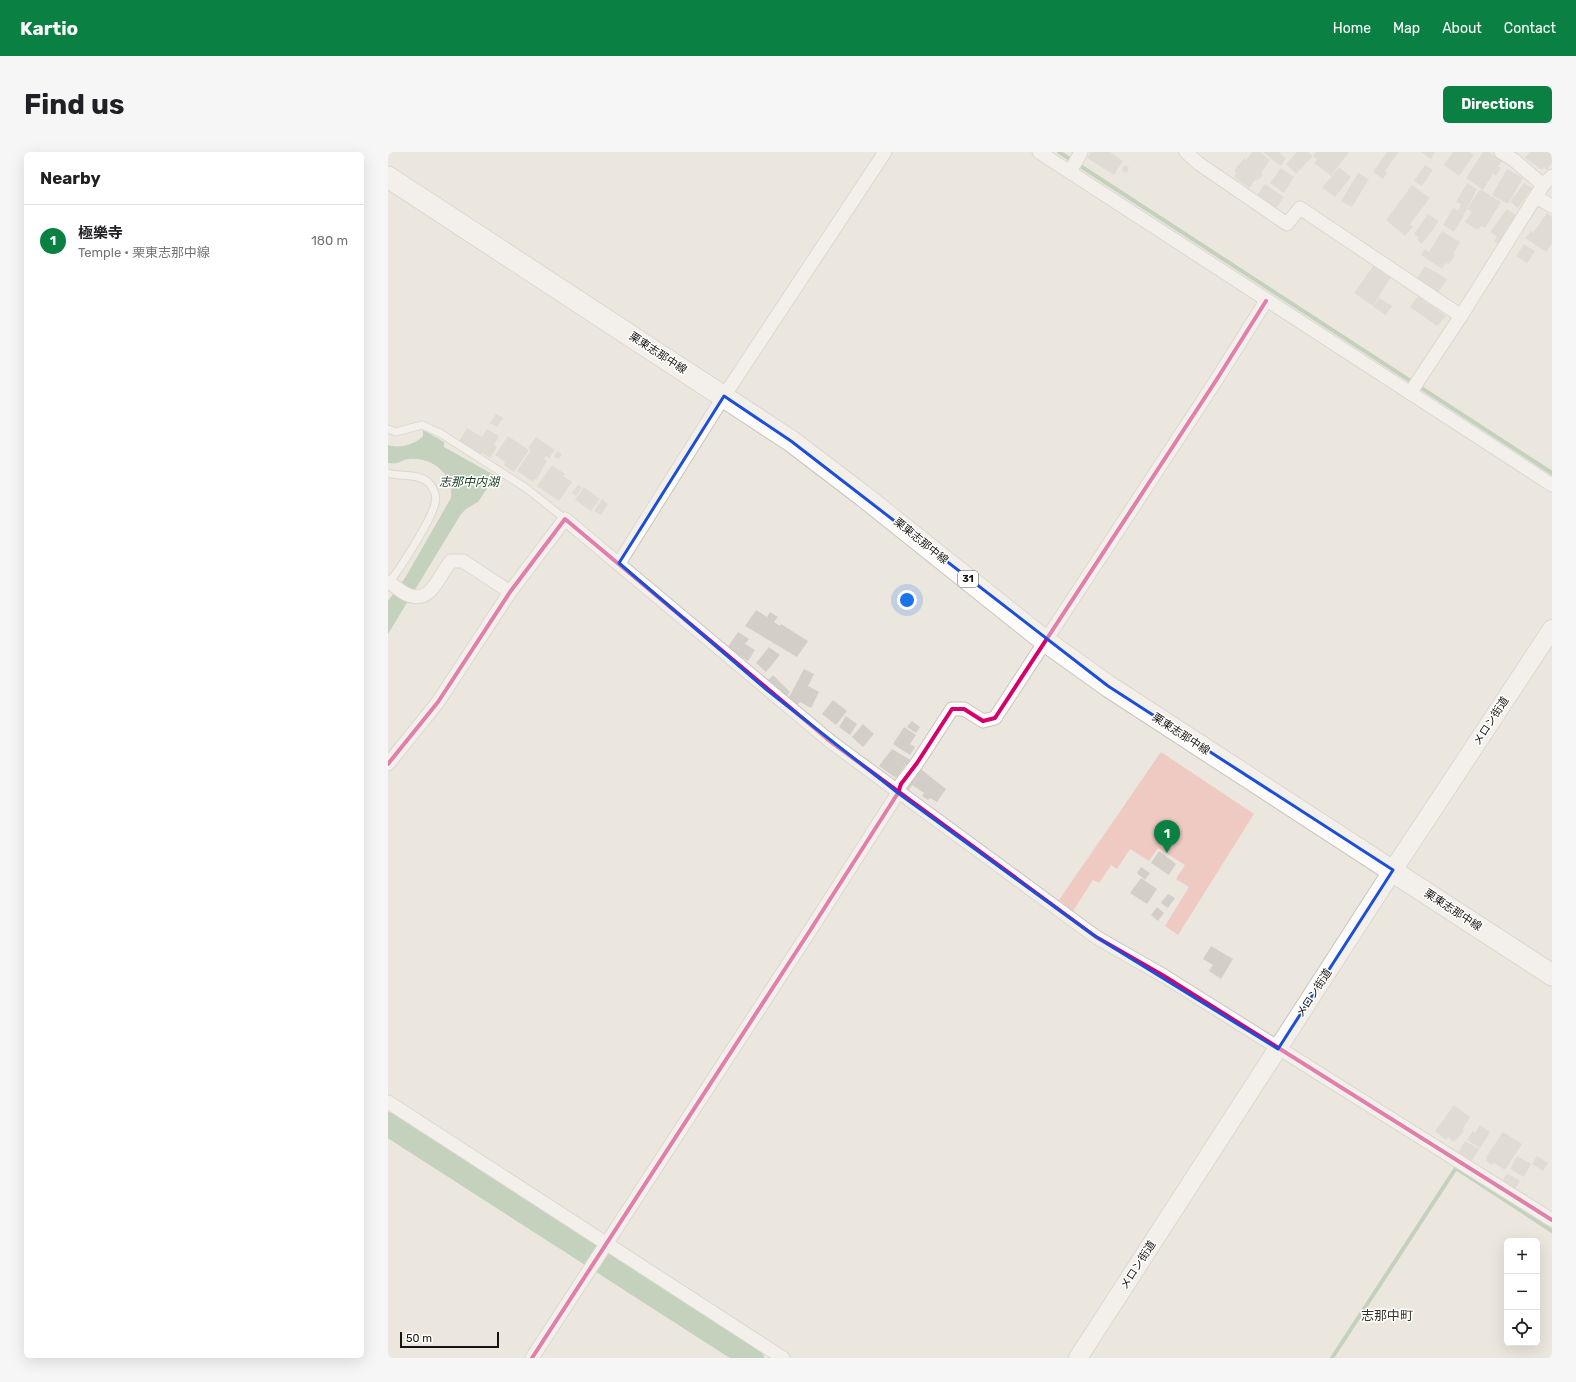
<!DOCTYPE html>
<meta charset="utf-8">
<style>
body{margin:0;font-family:Rubik,"Noto Sans JP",sans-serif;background:#f6f6f6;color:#202124}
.controls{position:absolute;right:12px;bottom:12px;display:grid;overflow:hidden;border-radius:6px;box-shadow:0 4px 16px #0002}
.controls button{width:36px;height:36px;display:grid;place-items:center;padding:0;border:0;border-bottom:1px solid #e0e0e0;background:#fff;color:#202124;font:20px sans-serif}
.scale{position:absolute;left:12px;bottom:10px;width:99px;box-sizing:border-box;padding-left:4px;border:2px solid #181510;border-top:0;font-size:11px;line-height:14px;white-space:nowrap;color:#181510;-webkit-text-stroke:3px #fff;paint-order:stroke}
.you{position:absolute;left:519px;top:448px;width:14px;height:14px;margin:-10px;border:3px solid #fff;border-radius:50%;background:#1a73e8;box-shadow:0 0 0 6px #1a73e833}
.badge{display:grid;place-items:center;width:26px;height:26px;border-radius:50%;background:#0b8043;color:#fff;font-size:13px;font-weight:700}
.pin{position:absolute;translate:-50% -33px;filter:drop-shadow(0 1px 2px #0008)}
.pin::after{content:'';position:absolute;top:21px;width:14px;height:12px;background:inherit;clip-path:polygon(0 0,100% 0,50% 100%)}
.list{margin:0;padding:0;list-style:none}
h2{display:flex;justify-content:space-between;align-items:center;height:52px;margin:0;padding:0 16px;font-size:17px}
h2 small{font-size:13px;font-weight:400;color:#757577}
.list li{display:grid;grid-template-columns:26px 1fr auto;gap:12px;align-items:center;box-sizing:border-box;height:72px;padding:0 16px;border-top:1px solid #e0e0e0}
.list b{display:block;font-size:15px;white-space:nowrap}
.list p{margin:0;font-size:13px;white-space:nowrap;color:#757577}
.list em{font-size:13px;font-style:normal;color:#757577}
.icon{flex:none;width:22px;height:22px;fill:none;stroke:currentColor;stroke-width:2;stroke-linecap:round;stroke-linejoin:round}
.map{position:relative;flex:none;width:1164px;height:1206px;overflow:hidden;border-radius:6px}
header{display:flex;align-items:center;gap:24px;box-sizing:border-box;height:56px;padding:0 20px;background:#0b8043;color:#fff}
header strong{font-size:19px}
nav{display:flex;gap:22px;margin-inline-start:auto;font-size:14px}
.intro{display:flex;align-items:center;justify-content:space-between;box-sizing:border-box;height:96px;padding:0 24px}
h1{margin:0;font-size:28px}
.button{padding:10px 18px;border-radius:6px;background:#0b8043;color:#fff;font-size:14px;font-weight:700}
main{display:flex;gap:24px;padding:0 24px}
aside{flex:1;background:#fff;border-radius:6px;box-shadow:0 4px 16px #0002}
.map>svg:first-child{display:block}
.green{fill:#eecac3}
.water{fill:#92b696}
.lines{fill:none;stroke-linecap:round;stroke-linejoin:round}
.stream{stroke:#92b696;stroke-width:4}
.river{stroke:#92b696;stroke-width:24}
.building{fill:#d3cec7}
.lane-casing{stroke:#c8c5be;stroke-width:9}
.street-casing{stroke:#c8c5be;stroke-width:15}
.secondary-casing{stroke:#c8c5be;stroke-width:20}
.primary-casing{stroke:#c8c5be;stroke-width:23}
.lane{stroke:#fcfbfa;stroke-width:7}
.street{stroke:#fcfbfa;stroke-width:13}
.secondary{stroke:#fcfbfa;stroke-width:18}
.primary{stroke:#fcfbfa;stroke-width:21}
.cycleway-casing{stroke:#fff;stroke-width:6}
.cycleway{stroke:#d6006c;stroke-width:4}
.marked{fill:none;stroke:#1d4ed8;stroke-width:3;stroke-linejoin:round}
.labels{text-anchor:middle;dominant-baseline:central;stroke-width:3;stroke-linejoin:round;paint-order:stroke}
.shield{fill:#fff;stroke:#5d5b58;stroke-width:1}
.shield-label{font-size:10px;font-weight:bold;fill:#181510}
.street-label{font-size:11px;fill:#181510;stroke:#fff}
.water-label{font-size:12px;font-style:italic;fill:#113a1d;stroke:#fff}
.quarter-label{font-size:13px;fill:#373225;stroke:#fff}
</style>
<header>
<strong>Kartio</strong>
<nav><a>Home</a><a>Map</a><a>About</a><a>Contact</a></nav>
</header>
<div class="intro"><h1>Find us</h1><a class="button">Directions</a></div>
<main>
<aside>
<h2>Nearby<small></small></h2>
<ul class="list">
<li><span class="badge">1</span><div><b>極樂寺</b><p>Temple · 栗東志那中線</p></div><em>180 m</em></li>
</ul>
</aside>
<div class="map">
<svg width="1164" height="1206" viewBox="0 0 1164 1206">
<rect width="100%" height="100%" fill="#ebe7de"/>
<path class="green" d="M773,600L866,662L790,783L777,774L801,735L788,727L797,713L770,696L761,709L742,697L729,717L723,713L711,731L705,728L685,759L671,748Z"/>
<path class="water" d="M35,278L56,290V295L106,323V326L90,350L78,357L73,362L0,482V449L17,426L63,346C66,322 44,305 21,307C12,308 11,313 0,311V293C11,297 28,292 35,284Z"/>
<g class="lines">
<g class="stream">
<path d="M671,0L1164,321"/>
<path d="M944,1206L1068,1016L1164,1079"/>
</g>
<path class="river" d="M0,972L364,1206"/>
</g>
<g class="building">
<path d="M703,0H722L735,9L726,23L699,6Z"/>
<path d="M864,0H872L882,8L873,21L875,23L870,28L868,27L861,36L846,25L848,21L846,19L856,6L858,8Z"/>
<path d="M875,0H893L892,2L898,6L893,14Z"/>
<path d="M909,0H920L925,4L908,22L898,12Z"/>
<path d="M928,0H961L943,24L926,11L929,8L925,4Z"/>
<path d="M999,0H1011L997,19L999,21L995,27L985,20Z"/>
<path d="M1033,0H1047L1043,7Z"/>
<path d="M1065,0H1081L1086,3L1071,24L1056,13Z"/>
<path d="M1095,0H1101L1114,9L1110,14L1113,16L1108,24L1105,22L1095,38L1078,26Z"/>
<path d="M1142,0H1163L1164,11L1159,18L1156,15L1154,18L1137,6Z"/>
<path d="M736,13L741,15L739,21L734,19Z"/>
<path d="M1037,13L1045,18L1034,34L1026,29Z"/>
<path d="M951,15L963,25L947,45L934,36Z"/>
<path d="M893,16L906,25L896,41L882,31Z"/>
<path d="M1119,17L1135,26L1120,52L1104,43Z"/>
<path d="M970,21L981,27L964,55L953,49Z"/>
<path d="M1079,31L1089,37L1076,62L1070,59L1073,52L1068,50Z"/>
<path d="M1136,31L1144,36L1130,56L1122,50Z"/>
<path d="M877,32L896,45L888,56L869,43Z"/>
<path d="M1024,33L1042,46L1022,72L1025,75L1017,84L998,68Z"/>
<path d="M1092,37L1113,50L1097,76L1093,74L1090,78L1077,70L1084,60L1079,57Z"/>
<path d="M1065,56L1076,63L1066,80L1055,73Z"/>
<path d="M1119,57L1130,65L1111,93L1106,89L1109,84L1102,80Z"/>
<path d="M1159,61L1164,65V92L1158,100L1137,86L1143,79L1145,81Z"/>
<path d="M1040,62L1051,69L1034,92L1029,88L1031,86L1026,82Z"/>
<path d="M1054,79L1072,90L1065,102L1067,103L1061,112L1058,111L1054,117L1033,103L1037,97L1041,100Z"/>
<path d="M1136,92L1147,99L1139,111L1128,104Z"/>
<path d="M986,113L1003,125L985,154L966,141Z"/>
<path d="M1037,114L1059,127L1050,141L1028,128Z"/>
<path d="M1030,144L1058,164L1049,174L1022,155Z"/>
<path d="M991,146L1004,154L998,163L985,155Z"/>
<path d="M108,262L115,266L109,275L102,271Z"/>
<path d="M79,276L94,285L99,277L111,284L106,293L109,295L102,306L94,301L92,305L70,291Z"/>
<path d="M120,284L141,298L126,320L116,313L117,310L107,303Z"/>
<path d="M148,285L167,298L161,306L158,304L156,307L159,309L148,328L146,327L145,330L129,319L143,298L140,296Z"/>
<path d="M169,299L174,302L171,307L166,305Z"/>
<path d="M164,313L177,322L175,324L184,330L171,349L149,334Z"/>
<path d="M190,333L194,336L188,344L184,341Z"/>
<path d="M196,335L212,347L203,359L187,348Z"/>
<path d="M214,347L220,352L213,363L206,359Z"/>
<path d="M368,458L379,465L382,460L390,465L386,470L392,474L393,472L420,489L409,505L357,474Z"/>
<path d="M350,480L361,487L357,492L367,498L360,509L339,496Z"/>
<path d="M381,495L392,503L378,520L368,511Z"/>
<path d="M416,517L426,522L420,534L431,540L423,556L412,550L409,554L399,549Z"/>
<path d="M385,523L402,540L397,546L379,529Z"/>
<path d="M445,548L459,559L448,573L434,562Z"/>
<path d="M458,564L469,572L462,583L451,575Z"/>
<path d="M524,569L532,575L528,581L519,575Z"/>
<path d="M475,572L486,582L475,595L464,585Z"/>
<path d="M516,575L528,583L522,592L527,595L522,603L505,592Z"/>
<path d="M504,597L524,609L520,613L518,612L508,626L491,614Z"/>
<path d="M530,615L558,637L549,650L542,646L540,648L534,644L536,641L524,633L520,639L516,636Z"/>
<path d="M771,699L788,712L781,723L763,711Z"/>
<path d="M753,715L762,721L757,728L749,721Z"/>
<path d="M753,726L769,737L759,752L742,741Z"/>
<path d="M780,742L787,746L780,756L773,751Z"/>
<path d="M769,755L776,761L770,769L763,763Z"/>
<path d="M823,794L845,807L833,827L821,819L825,813L815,807Z"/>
<path d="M1066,953L1082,965L1074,978L1076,979L1066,990L1060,985L1058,988L1047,979Z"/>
<path d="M1092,973L1102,980L1092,996L1079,988L1085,979L1087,981Z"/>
<path d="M1115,980L1134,992L1117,1018L1106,1011L1104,1013L1098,1009L1099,1006L1098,1005Z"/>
<path d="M1077,989L1091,997L1084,1009L1070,1001Z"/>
<path d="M1129,1004L1143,1012L1136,1025L1122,1017Z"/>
<path d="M1149,1004L1160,1011L1155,1019L1144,1012Z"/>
<path d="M1119,1021L1132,1029L1127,1037L1115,1028Z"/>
</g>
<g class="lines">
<defs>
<g id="lane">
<path d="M0,277L8,280L34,273L52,281L138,336L177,367"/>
<path d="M0,321C13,325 31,321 41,331C46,336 49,345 47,351C45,365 10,421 0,431"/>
</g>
<g id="street">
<path d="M651,0L1164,333"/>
<path d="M798,0L810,11L899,72L912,56L1073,164"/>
<path d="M1113,0L1126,8L1155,33"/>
<path d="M682,20L693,0"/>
<path d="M1148,45L1164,54"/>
<path d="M1022,241L1073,164L1155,33L1164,24"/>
<path d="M231,411L336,244L497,0"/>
<path d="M0,430C6,433 12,439 18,442C43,454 50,424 63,409H75L122,440"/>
<path d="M0,612L50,550L122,440L177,367L443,590L708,785L776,824L1164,1068"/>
<path d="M0,950L395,1206"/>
<path d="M144,1206L423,777L510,641L513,632L529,611L564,557H576L595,569L607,566L829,227L878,149"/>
</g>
<path id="secondary" d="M690,1206L1005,718L1164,477"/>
<path id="primary" d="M0,25L403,289L474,343L657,489L720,534L1164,823"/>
</defs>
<use href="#lane" class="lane-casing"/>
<use href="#street" class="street-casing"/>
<use href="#secondary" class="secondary-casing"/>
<use href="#primary" class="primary-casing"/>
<use href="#lane" class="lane"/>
<use href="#street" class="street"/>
<use href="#secondary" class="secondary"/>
<use href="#primary" class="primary"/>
<defs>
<g id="cycleway">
<path d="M0,612L50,550L122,440L177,367L443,590L708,785L776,824L1164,1068"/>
<path d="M144,1206L423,777L510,641L513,632L529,611L564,557H576L595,569L607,566L829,227L878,149"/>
</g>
</defs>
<use href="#cycleway" class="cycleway-casing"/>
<use href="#cycleway" class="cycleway"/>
</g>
<path d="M0 0H1164V1206H0ZM336,244L403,289L720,534L1005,718L890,897L708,785L510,641L379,538L231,411Z" fill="#ebe7de" fill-opacity=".55" fill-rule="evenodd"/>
<path class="marked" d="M336,244L403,289L720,534L1005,718L890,897L708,785L510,641L379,538L231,411Z"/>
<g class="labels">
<rect class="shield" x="570" y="419" width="20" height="16" rx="3"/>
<g class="shield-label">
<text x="580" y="427">31</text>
</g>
<g class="street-label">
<text transform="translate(270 201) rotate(33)">栗東志那中線</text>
<text transform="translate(533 389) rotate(39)">栗東志那中線</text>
<text transform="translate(1103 569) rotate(-57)">メロン街道</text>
<text transform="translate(793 582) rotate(33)">栗東志那中線</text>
<text transform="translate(1065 758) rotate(33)">栗東志那中線</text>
<text transform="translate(926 841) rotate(-57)">メロン街道</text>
<text transform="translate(750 1113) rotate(-57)">メロン街道</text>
</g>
<g class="water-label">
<text x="81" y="330">志那中内湖</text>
</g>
<g class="quarter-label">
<text x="999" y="1163">志那中町</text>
</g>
</g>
</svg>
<div class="controls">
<button>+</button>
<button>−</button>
<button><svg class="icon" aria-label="locate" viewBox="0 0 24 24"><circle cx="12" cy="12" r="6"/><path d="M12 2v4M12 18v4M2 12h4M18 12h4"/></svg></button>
</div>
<div class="scale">50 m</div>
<div class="you"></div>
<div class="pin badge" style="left:779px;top:701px">1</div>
</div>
</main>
